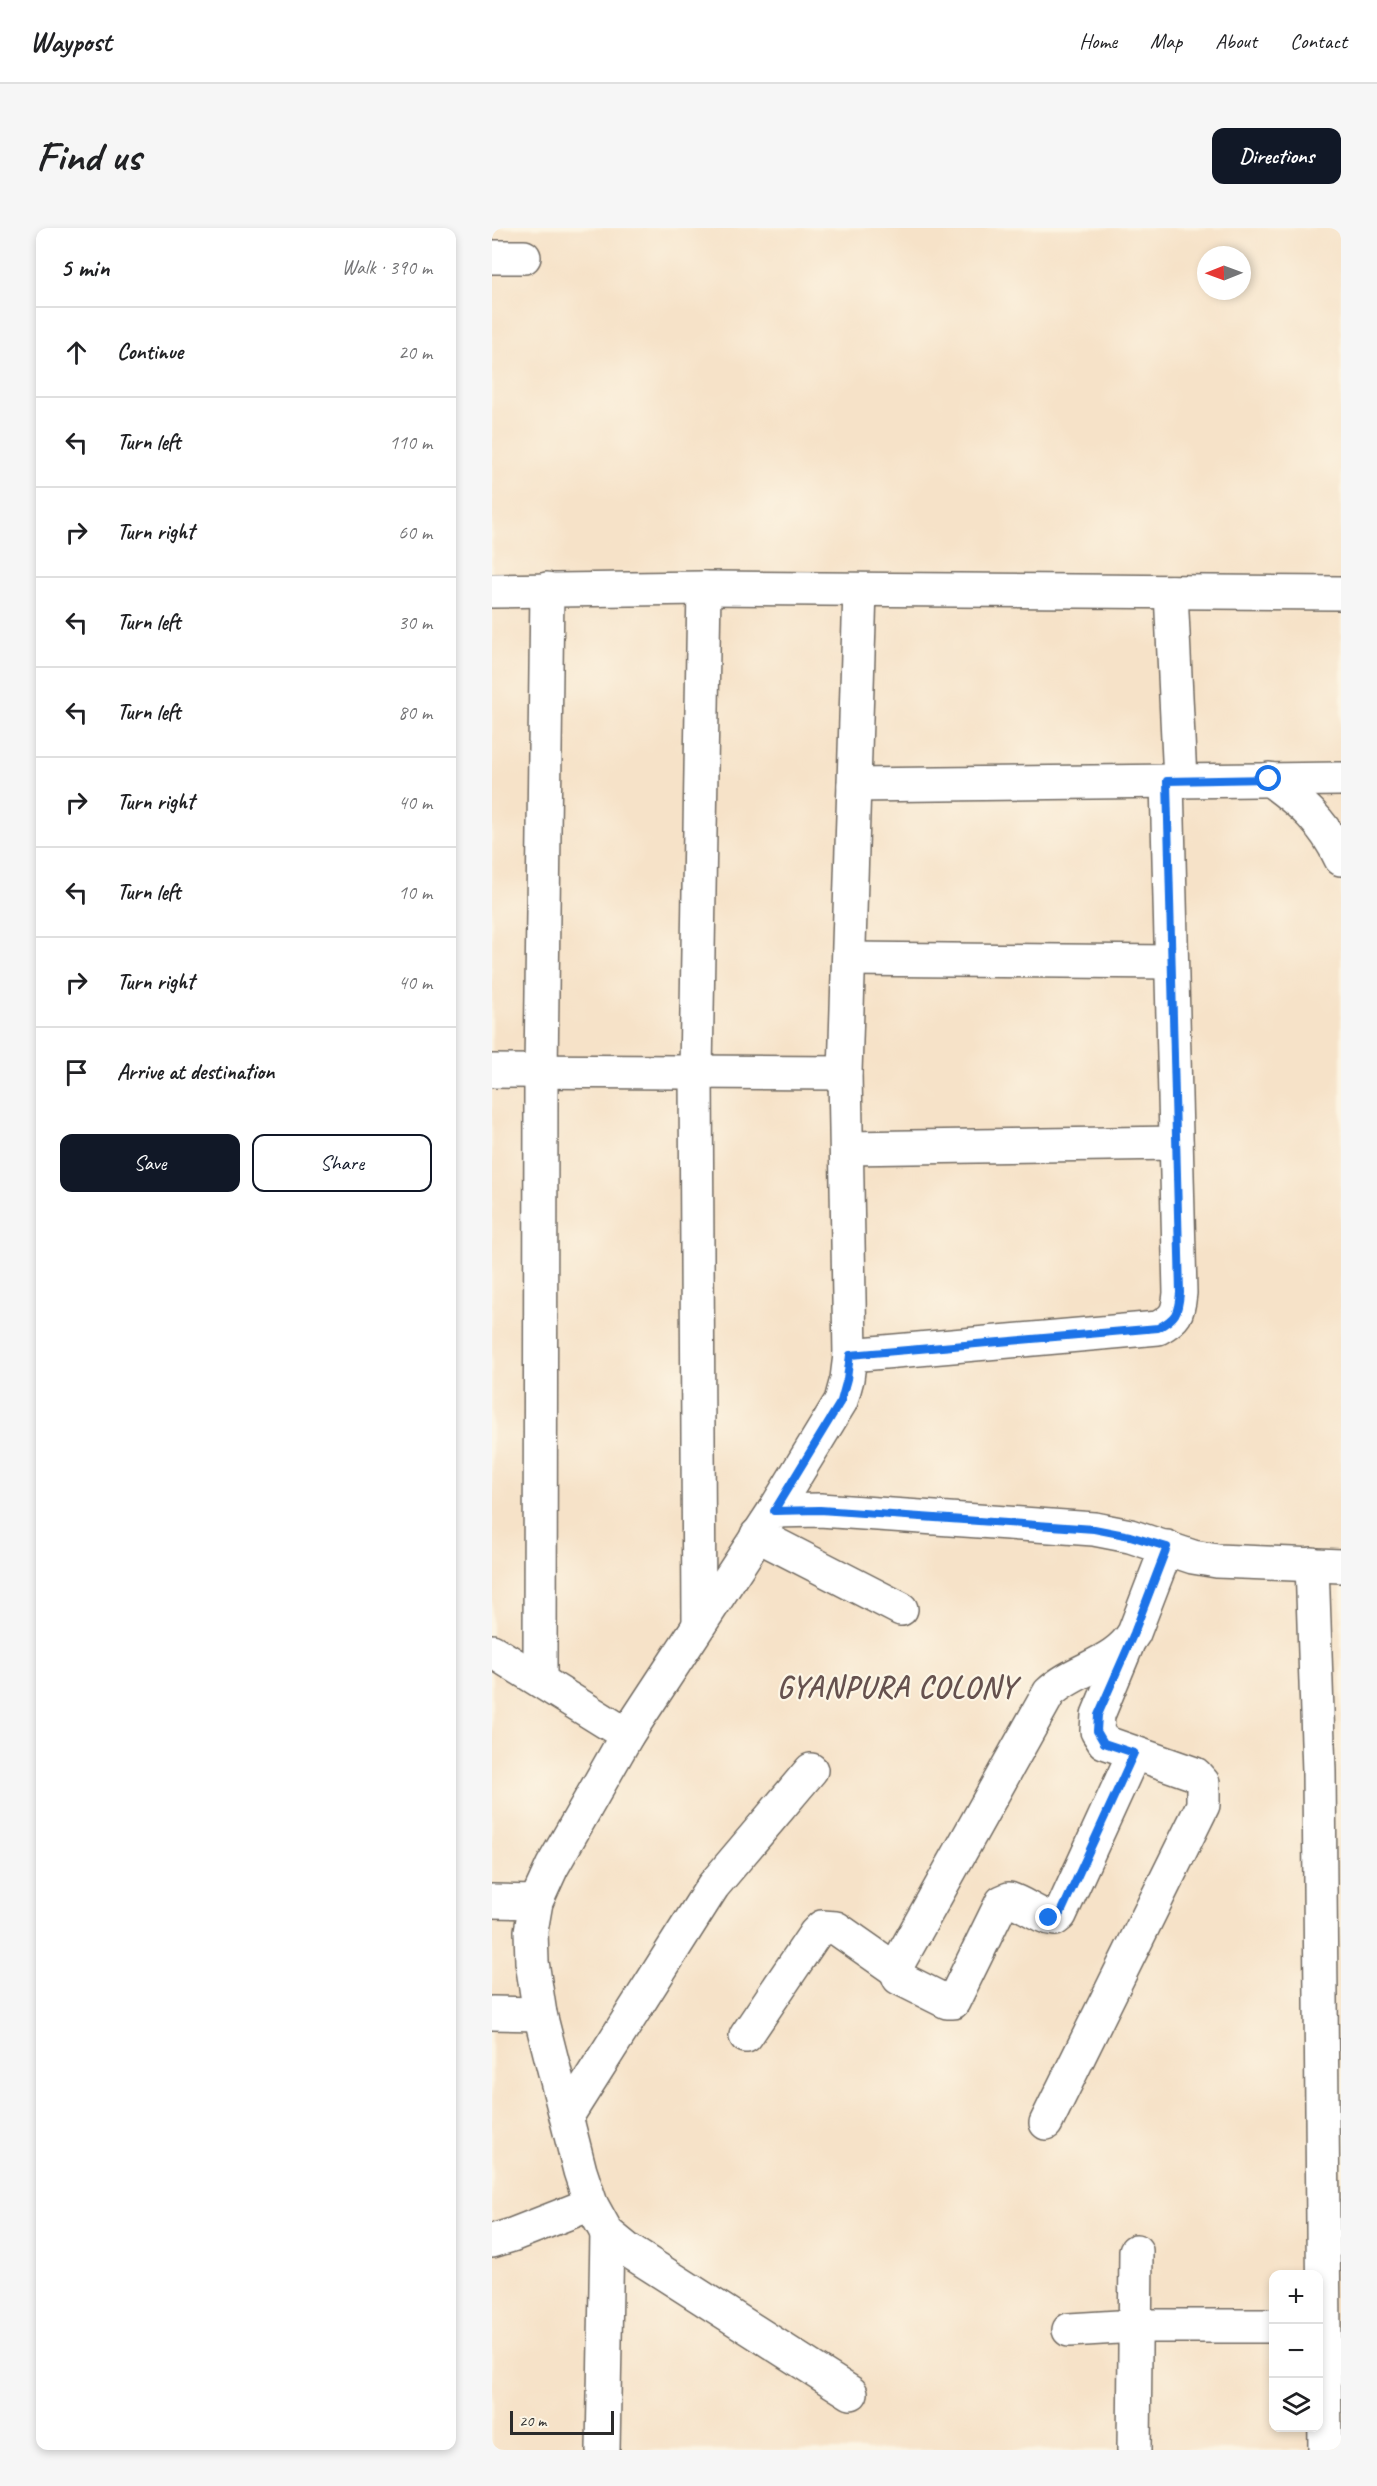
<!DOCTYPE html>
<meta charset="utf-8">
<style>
body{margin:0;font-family:Caveat,sans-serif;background:#f6f6f6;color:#202124}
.controls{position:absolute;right:18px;bottom:18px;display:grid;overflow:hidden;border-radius:12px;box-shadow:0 3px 9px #0003}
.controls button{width:54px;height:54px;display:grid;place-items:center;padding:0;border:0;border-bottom:2px solid #e0e0e0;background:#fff;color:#202124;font:30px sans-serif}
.compass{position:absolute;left:705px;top:18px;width:54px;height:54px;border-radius:50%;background:#fff;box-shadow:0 3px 9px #0003;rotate:269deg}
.scale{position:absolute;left:18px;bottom:15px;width:104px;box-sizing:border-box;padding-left:6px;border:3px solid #2b2b2b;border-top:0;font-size:16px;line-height:21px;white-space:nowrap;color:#2b2b2b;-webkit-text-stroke:4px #fcf5e5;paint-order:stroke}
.stop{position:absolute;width:18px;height:18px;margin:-14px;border:4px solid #1a73e8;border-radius:50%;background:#fff}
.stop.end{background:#1a73e8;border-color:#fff;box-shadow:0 2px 6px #0008}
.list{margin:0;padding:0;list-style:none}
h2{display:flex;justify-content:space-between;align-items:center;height:78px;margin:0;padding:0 24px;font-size:26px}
h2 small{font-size:20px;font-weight:400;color:#757577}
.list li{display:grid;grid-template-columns:39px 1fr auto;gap:18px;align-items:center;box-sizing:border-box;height:90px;padding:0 24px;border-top:2px solid #e0e0e0}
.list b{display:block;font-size:22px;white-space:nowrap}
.list em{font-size:20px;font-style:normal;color:#757577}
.actions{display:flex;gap:12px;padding:18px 24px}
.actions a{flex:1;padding:14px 0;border:2px solid #111827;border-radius:12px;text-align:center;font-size:21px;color:#111827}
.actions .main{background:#111827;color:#fff}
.icon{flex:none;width:33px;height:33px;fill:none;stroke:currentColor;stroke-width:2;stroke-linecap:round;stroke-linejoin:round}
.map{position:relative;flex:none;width:849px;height:2222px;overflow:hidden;border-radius:12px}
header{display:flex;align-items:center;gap:36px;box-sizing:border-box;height:84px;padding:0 30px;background:#fff;border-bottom:2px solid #e0e0e0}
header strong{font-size:28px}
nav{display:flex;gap:33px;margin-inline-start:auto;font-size:21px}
.intro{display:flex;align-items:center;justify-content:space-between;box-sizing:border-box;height:144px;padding:0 36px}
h1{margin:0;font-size:42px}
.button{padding:15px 27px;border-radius:12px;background:#111827;color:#fff;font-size:21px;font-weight:700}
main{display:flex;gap:36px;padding:0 36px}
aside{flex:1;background:#fff;border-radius:12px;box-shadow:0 3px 9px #0003}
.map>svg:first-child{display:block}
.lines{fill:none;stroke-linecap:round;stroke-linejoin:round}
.minor-casing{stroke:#726b62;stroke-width:36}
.minor{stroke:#fff;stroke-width:33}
.route{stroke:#1a73e8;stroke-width:8}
.labels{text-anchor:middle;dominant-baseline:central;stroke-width:4.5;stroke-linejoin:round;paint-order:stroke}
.district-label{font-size:30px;font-weight:bold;letter-spacing:1.5px;fill:#65514e;stroke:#fcf5e5}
</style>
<header>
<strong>Waypost</strong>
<nav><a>Home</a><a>Map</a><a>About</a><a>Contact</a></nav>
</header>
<div class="intro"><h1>Find us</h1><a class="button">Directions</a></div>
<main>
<aside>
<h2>5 min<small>Walk · 390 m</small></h2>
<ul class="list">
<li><svg class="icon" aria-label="ahead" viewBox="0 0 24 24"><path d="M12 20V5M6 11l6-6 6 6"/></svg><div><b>Continue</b></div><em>20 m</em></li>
<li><svg class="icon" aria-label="left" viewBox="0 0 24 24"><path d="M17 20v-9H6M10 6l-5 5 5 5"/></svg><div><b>Turn left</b></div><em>110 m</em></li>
<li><svg class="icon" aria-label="right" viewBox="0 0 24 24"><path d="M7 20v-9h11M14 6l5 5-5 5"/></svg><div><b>Turn right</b></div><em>60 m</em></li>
<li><svg class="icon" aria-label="left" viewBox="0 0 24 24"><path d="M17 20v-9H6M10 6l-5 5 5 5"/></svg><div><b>Turn left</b></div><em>30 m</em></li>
<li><svg class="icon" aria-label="left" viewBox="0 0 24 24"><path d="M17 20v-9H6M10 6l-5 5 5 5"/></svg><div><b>Turn left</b></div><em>80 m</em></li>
<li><svg class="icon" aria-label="right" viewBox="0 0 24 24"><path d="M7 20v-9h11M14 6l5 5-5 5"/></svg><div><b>Turn right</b></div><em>40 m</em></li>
<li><svg class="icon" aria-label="left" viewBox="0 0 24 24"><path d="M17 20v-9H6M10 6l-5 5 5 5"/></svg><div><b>Turn left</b></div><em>10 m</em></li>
<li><svg class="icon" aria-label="right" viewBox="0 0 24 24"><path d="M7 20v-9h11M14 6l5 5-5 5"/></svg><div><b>Turn right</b></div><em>40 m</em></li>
<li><svg class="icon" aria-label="arrive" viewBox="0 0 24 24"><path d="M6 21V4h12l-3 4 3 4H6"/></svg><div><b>Arrive at destination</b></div></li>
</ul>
<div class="actions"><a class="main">Save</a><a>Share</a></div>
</aside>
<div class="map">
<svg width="849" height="2222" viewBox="0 0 849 2222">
<rect width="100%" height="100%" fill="#fcf5e5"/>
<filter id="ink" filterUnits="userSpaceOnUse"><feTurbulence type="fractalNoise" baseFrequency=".0167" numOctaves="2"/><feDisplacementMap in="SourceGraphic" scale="12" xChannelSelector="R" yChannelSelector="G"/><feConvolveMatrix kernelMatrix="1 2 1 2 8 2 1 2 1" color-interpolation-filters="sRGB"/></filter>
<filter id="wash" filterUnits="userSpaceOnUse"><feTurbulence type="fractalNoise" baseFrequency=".008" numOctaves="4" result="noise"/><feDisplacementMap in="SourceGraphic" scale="24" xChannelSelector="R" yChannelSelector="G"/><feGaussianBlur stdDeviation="1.35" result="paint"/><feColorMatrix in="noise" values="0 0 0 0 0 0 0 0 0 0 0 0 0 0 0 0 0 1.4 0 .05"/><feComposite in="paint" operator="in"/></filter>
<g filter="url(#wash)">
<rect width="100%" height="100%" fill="#f6e2c8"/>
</g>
<g filter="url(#ink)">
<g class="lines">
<defs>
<g id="minor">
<path d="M0,29H32"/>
<path d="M0,363L212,360L849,365"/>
<path d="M679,364L688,552"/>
<path d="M777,551C810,575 832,594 849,631"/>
<path d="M362,557L849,551"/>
<path d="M358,731L679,734"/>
<path d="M0,843L353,845"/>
<path d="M355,920L684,915"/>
<path d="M358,1127L666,1100C684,1090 686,1086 688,1065L675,553"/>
<path d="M282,1283L349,1173L355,1151L358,1127L353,845L368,362"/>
<path d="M265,1307L409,1381"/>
<path d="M820,1336L827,1544L833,2222"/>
<path d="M207,1395L204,844L212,360"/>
<path d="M0,1423L135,1507"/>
<path d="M48,1452L49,844L55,361"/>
<path d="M642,1525L568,1687L563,1691C547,1689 533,1676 517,1671L510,1674L461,1774H455L407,1750L404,1742L408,1732L557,1465C583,1440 623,1437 642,1405L675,1319"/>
<path d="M0,1673L44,1674"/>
<path d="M0,1785L48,1786"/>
<path d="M254,1808L323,1706L330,1699L344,1700L404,1742"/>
<path d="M75,1888L221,1658L319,1542"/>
<path d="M554,1895L711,1577V1555L703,1546L612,1514L605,1503L606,1487L635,1417"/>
<path d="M0,2013L20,2007L99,1976"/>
<path d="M577,2102L643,2098H782"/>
<path d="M359,2165L137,2023L115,2005L99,1976L88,1943L48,1786L40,1734L39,1703L44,1674L60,1639L135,1507L282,1283L328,1282L602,1301L638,1308L701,1329L725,1333L849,1338"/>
<path d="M111,2222L115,2005"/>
<path d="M642,2222L644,2023"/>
</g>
</defs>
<use href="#minor" class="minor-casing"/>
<use href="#minor" class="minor"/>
</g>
</g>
<g class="lines" filter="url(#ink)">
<path class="route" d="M557,1690L563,1691L568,1687L642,1525L612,1515L605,1503L606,1487L642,1405L675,1319L638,1308L602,1301L328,1282L282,1283L349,1173L355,1151L358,1127L666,1100C684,1090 686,1086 688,1065L675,553L777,551"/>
</g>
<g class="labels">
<g class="district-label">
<text x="405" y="1459">GYANPURA COLONY</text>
</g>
</g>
</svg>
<div class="controls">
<button>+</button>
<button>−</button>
<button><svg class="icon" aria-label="layers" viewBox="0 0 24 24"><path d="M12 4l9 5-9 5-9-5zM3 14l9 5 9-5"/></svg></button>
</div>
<svg class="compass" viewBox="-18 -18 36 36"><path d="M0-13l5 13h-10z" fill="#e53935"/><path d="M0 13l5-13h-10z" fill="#757577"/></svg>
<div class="scale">20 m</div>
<div class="stop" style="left:777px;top:551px"></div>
<div class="stop end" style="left:557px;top:1690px"></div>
</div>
</main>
